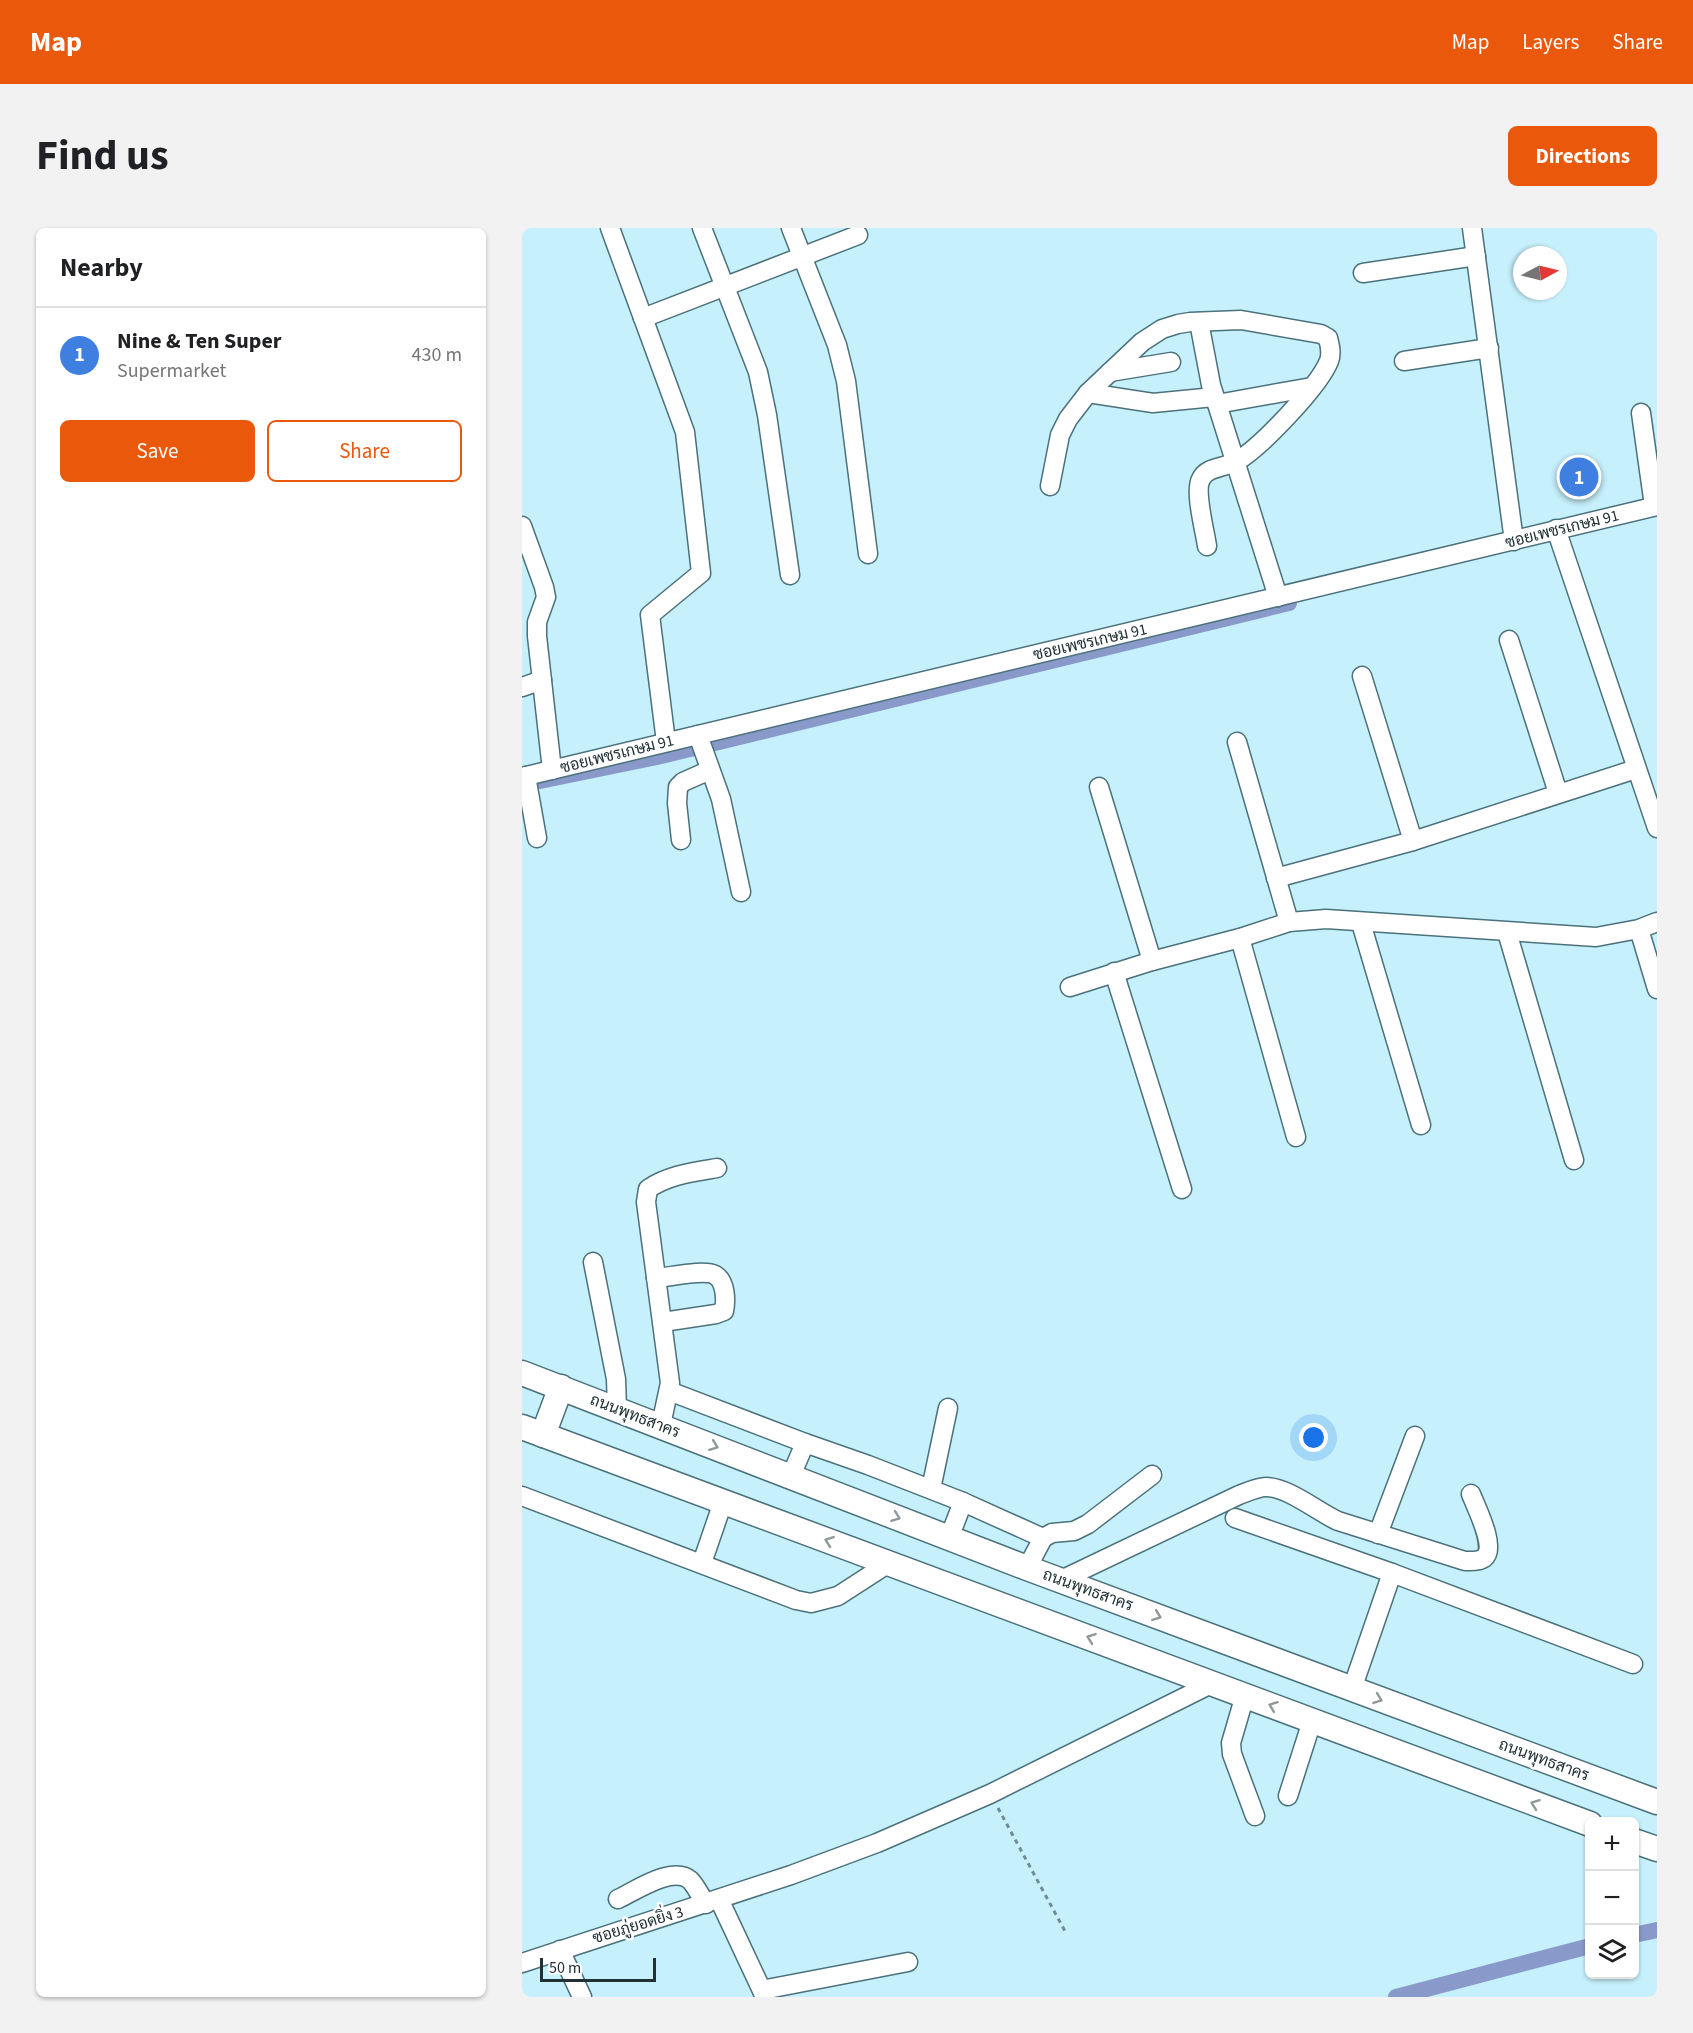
<!DOCTYPE html>
<meta charset="utf-8">
<style>
body{margin:0;font-family:"Source Sans 3",Sarabun,sans-serif;background:#f2f2f2;color:#202124}
.controls{position:absolute;right:18px;bottom:18px;display:grid;overflow:hidden;border-radius:9px;box-shadow:0 2px 4px #0004}
.controls button{width:54px;height:54px;display:grid;place-items:center;padding:0;border:0;border-bottom:2px solid #e0e0e0;background:#fff;color:#202124;font:30px sans-serif}
.compass{position:absolute;left:991px;top:18px;width:54px;height:54px;border-radius:50%;background:#fff;box-shadow:0 2px 4px #0004;rotate:83deg}
.scale{position:absolute;left:18px;bottom:15px;width:116px;box-sizing:border-box;padding-left:6px;border:3px solid #213136;border-top:0;font-size:16px;line-height:21px;white-space:nowrap;color:#213136;-webkit-text-stroke:4px #fff;paint-order:stroke}
.you{position:absolute;left:792px;top:1210px;width:21px;height:21px;margin:-15px;border:4px solid #fff;border-radius:50%;background:#1a73e8;box-shadow:0 0 0 9px #1a73e833}
.badge{display:grid;place-items:center;width:39px;height:39px;border-radius:50%;background:#ea580c;color:#fff;font-size:20px;font-weight:700}
.pin{position:absolute;translate:-50% -50%;border:3px solid #fff;box-shadow:0 2px 6px #0006}
.list{margin:0;padding:0;list-style:none}
h2{display:flex;justify-content:space-between;align-items:center;height:78px;margin:0;padding:0 24px;font-size:26px}
h2 small{font-size:20px;font-weight:400;color:#757577}
.list li{display:grid;grid-template-columns:39px 1fr auto;gap:18px;align-items:center;box-sizing:border-box;height:96px;padding:0 24px;border-top:2px solid #e0e0e0}
.list b{display:block;font-size:22px;white-space:nowrap}
.list p{margin:0;font-size:20px;white-space:nowrap;color:#757577}
.list em{font-size:20px;font-style:normal;color:#757577}
.actions{display:flex;gap:12px;padding:18px 24px}
.actions a{flex:1;padding:14px 0;border:2px solid #ea580c;border-radius:9px;text-align:center;font-size:21px;color:#ea580c}
.actions .main{background:#ea580c;color:#fff}
.icon{flex:none;width:33px;height:33px;fill:none;stroke:currentColor;stroke-width:2;stroke-linecap:round;stroke-linejoin:round}
.map{position:relative;flex:none;width:1135px;height:1769px;overflow:hidden;border-radius:9px}
header{display:flex;align-items:center;gap:36px;box-sizing:border-box;height:84px;padding:0 30px;background:#ea580c;color:#fff}
header strong{font-size:28px}
nav{display:flex;gap:33px;margin-inline-start:auto;font-size:21px}
.intro{display:flex;align-items:center;justify-content:space-between;box-sizing:border-box;height:144px;padding:0 36px}
h1{margin:0;font-size:42px}
.button{padding:15px 27px;border-radius:9px;background:#ea580c;color:#fff;font-size:21px;font-weight:700}
main{display:flex;gap:36px;padding:0 36px}
aside{flex:1;background:#fff;border-radius:9px;box-shadow:0 2px 4px #0004}
.map>svg:first-child{display:block}
.lines{fill:none;stroke-linecap:round;stroke-linejoin:round}
.canal{stroke:#8899ca;stroke-width:16}
.minor-casing{stroke:#4b717b;stroke-width:21}
.major-casing{stroke:#4b717b;stroke-width:27}
.path{stroke:#708c94;stroke-width:3;stroke-dasharray:4.5 4.5;stroke-linecap:butt}
.minor{stroke:#fff;stroke-width:18}
.major{stroke:#fff;stroke-width:24}
.oneway{stroke:#90989a}
.labels{text-anchor:middle;dominant-baseline:central;stroke-width:5;stroke-linejoin:round;paint-order:stroke}
.street-label{font-size:16px;fill:#213136;stroke:#fff}
</style>
<header>
<strong>Map</strong>
<nav><a>Map</a><a>Layers</a><a>Share</a></nav>
</header>
<div class="intro"><h1>Find us</h1><a class="button">Directions</a></div>
<main>
<aside>
<h2>Nearby<small></small></h2>
<ul class="list">
<li><span class="badge" style="background:#3f7fe0">1</span><div><b>Nine &amp; Ten Super</b><p>Supermarket</p></div><em>430 m</em></li>
</ul>
<div class="actions"><a class="main">Save</a><a>Share</a></div>
</aside>
<div class="map">
<svg width="1135" height="1769" viewBox="0 0 1135 1769">
<rect width="100%" height="100%" fill="#c6f0fc"/>
<g class="lines">
<g class="canal">
<path d="M18,553L135,529L767,375"/>
<path d="M1112,1707L1135,1702"/>
<path d="M874,1769L1068,1718"/>
</g>
<defs>
<g id="minor">
<path d="M88,0L163,204L179,345L128,387L144,514"/>
<path d="M180,0L236,144L245,187L268,347"/>
<path d="M269,0L315,117L324,153L346,326"/>
<path d="M950,0L992,313"/>
<path d="M841,45L954,28"/>
<path d="M121,90L336,7"/>
<path d="M677,94L689,157L756,369"/>
<path d="M882,133L967,120"/>
<path d="M588,144L649,134"/>
<path d="M566,165L631,175L692,169"/>
<path d="M695,176L790,159"/>
<path d="M1119,185L1132,278"/>
<path d="M528,258L538,207L546,191L566,165L620,114L640,101L656,96L668,94L719,92L799,106L806,110C808,118 810,125 807,133C797,158 739,219 715,233C704,240 685,238 679,251C672,263 683,303 685,318"/>
<path d="M0,298L22,359L24,369L15,394V408L30,542"/>
<path d="M1034,301L1135,600"/>
<path d="M987,412L1036,565"/>
<path d="M840,448L891,613"/>
<path d="M0,459L20,452"/>
<path d="M176,507L199,571L219,664"/>
<path d="M715,514L767,694"/>
<path d="M4,548L15,610"/>
<path d="M0,549L1135,278"/>
<path d="M577,559L630,733"/>
<path d="M159,612L155,575L156,559L161,554L188,542"/>
<path d="M754,650L891,613L1114,541"/>
<path d="M839,695L899,897"/>
<path d="M1117,701L1135,761"/>
<path d="M985,704L1052,932"/>
<path d="M718,710L774,909"/>
<path d="M592,744L660,961"/>
<path d="M548,759L630,733L718,710L767,694L804,691L1074,709L1117,701L1135,694"/>
<path d="M71,1034L94,1151L95,1181"/>
<path d="M134,1050C148,1049 182,1041 193,1047C204,1053 204,1073 202,1083L194,1086L141,1094"/>
<path d="M147,1163L283,1215"/>
<path d="M139,1197L148,1155L124,974L126,961C146,947 171,944 195,940"/>
<path d="M269,1248L283,1215L346,1237L441,1274L427,1310"/>
<path d="M409,1261L426,1180"/>
<path d="M0,1268L274,1372L289,1375L316,1368L367,1335"/>
<path d="M441,1274L521,1310"/>
<path d="M713,1290L870,1345"/>
<path d="M856,1306L893,1208"/>
<path d="M180,1335L201,1274"/>
<path d="M505,1340L521,1310L530,1305L552,1303L566,1296L630,1247"/>
<path d="M539,1352L717,1267C725,1264 736,1259 744,1259C766,1259 796,1284 816,1293L943,1333C949,1333 956,1334 962,1330C975,1320 954,1279 949,1266"/>
<path d="M830,1461L870,1345L1111,1436"/>
<path d="M723,1467L709,1515L710,1526L733,1588"/>
<path d="M766,1568L790,1493"/>
<path d="M96,1671C113,1663 151,1637 168,1652C174,1658 179,1669 184,1676"/>
<path d="M197,1671L243,1769"/>
<path d="M38,1722L60,1769"/>
<path d="M0,1735L269,1647L355,1615L468,1566L691,1455"/>
<path d="M240,1762L386,1734"/>
</g>
<g id="major">
<path d="M0,1145L505,1340L1135,1574"/>
<path d="M0,1199L1068,1596"/>
<path d="M21,1207L39,1159"/>
<path d="M1112,1613L1135,1621"/>
</g>
</defs>
<use href="#minor" class="minor-casing"/>
<use href="#major" class="major-casing"/>
<path class="path" d="M476,1580L544,1705"/>
<use href="#minor" class="minor"/>
<use href="#major" class="major"/>
</g>
<defs><path id="oneway-chevron" d="M-2-3.5L2.5 0L-2 3.5" fill="none" stroke-width="1.6" stroke-linecap="round" stroke-linejoin="round" transform="scale(1.5)"/></defs>
<g class="oneway">
<use href="#oneway-chevron" transform="translate(192 1218) rotate(21)"/>
<use href="#oneway-chevron" transform="translate(374 1289) rotate(21)"/>
<use href="#oneway-chevron" transform="translate(307 1313) rotate(-160)"/>
<use href="#oneway-chevron" transform="translate(635 1388) rotate(21)"/>
<use href="#oneway-chevron" transform="translate(569 1410) rotate(-160)"/>
<use href="#oneway-chevron" transform="translate(856 1471) rotate(20)"/>
<use href="#oneway-chevron" transform="translate(751 1478) rotate(-159)"/>
<use href="#oneway-chevron" transform="translate(1013 1576) rotate(-160)"/>
</g>
<g class="labels">
<g class="street-label">
<text transform="translate(1040 301) rotate(-14)">ซอยเพชรเกษม 91</text>
<text transform="translate(568 414) rotate(-13)">ซอยเพชรเกษม 91</text>
<text transform="translate(95 526) rotate(-14)">ซอยเพชรเกษม 91</text>
<text transform="translate(113 1188) rotate(21)">ถนนพุทธสาคร</text>
<text transform="translate(566 1362) rotate(20)">ถนนพุทธสาคร</text>
<text transform="translate(1022 1532) rotate(20)">ถนนพุทธสาคร</text>
<text transform="translate(116 1697) rotate(-17)">ซอยภู่ยอดยิ่ง 3</text>
</g>
</g>
</svg>
<div class="controls">
<button>+</button>
<button>−</button>
<button><svg class="icon" aria-label="layers" viewBox="0 0 24 24"><path d="M12 4l9 5-9 5-9-5zM3 14l9 5 9-5"/></svg></button>
</div>
<svg class="compass" viewBox="-18 -18 36 36"><path d="M0-13l5 13h-10z" fill="#e53935"/><path d="M0 13l5-13h-10z" fill="#757577"/></svg>
<div class="scale">50 m</div>
<div class="you"></div>
<div class="pin badge" style="left:1057px;top:249px;background:#3f7fe0">1</div>
</div>
</main>
